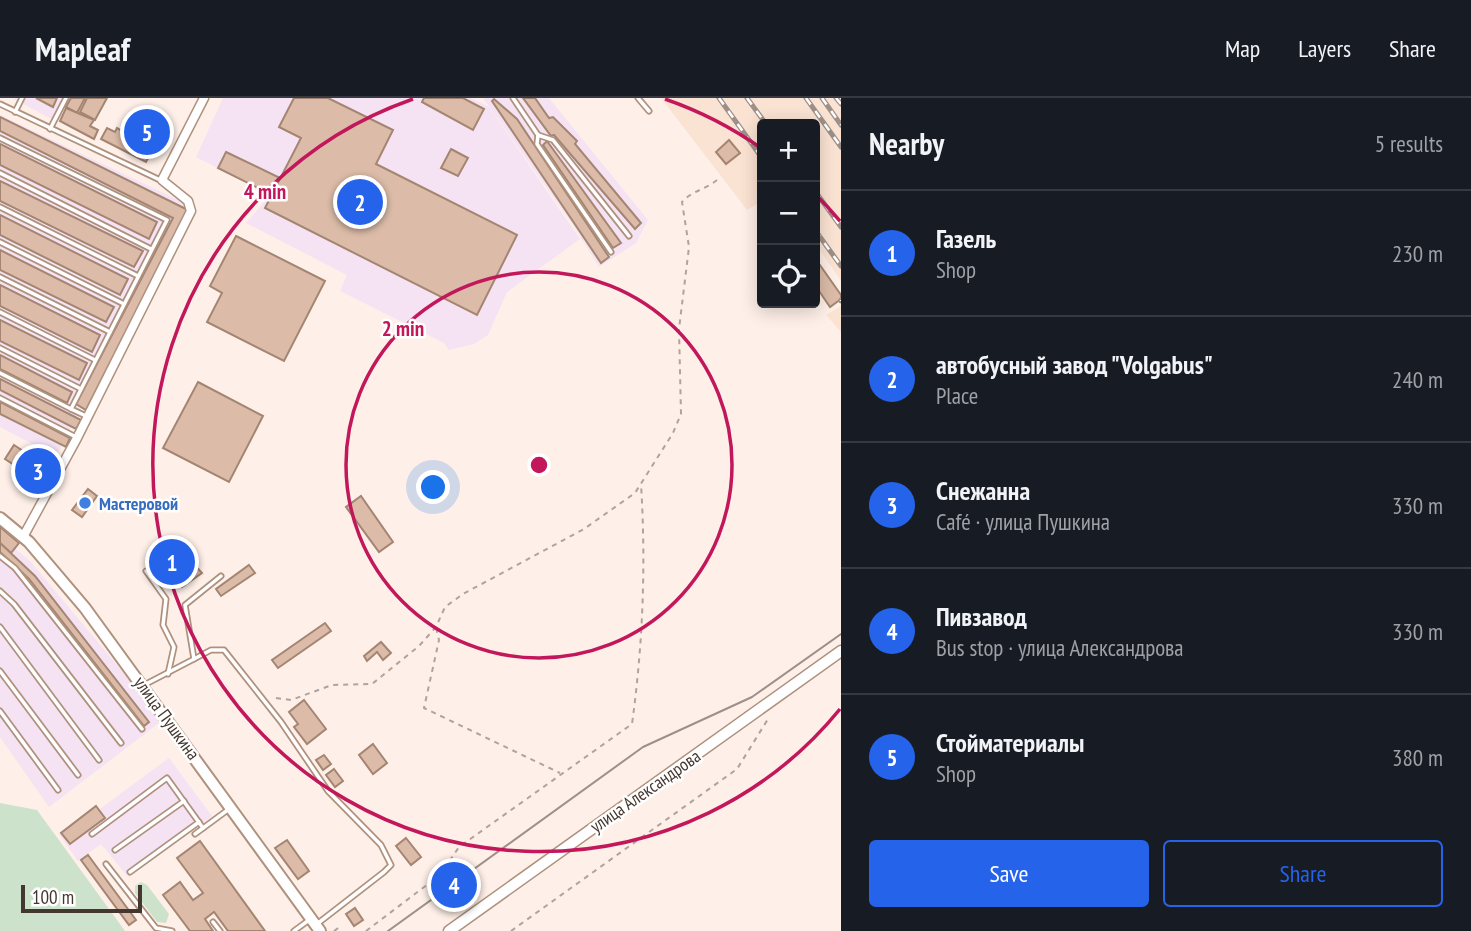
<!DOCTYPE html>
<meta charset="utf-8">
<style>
body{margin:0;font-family:"PT Sans Narrow",sans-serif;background:#242831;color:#f1f3f6}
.controls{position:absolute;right:21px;top:21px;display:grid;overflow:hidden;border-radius:7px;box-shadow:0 4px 18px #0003}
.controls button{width:63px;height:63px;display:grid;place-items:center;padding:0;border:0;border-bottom:2px solid #363941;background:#171b24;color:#f1f3f6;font:35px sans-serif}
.scale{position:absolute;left:21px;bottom:18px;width:121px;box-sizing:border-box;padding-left:7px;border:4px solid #44372f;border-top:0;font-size:19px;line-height:24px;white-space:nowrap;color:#44372f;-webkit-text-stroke:5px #fff;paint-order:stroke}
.you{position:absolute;left:434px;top:390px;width:24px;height:24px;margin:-18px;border:5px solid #fff;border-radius:50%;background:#1a73e8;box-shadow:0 0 0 10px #1a73e833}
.badge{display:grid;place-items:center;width:46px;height:46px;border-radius:50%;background:#2563eb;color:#fff;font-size:23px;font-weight:700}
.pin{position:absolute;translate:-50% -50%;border:4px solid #fff;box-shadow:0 2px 7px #0006}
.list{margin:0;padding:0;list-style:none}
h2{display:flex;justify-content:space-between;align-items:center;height:91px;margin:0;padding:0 28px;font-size:30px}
h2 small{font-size:23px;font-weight:400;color:#9ea1a6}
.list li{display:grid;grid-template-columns:46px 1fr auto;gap:21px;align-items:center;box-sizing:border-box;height:126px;padding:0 28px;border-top:2px solid #363941}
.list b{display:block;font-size:26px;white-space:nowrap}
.list p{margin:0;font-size:23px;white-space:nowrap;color:#9ea1a6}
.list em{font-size:23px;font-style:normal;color:#9ea1a6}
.actions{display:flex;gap:14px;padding:21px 28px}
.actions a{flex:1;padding:16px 0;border:2px solid #2563eb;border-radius:7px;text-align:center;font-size:24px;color:#2563eb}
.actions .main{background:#2563eb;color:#fff}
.icon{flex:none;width:38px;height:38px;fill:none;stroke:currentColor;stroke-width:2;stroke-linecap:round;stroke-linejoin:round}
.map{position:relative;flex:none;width:841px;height:833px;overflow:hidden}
header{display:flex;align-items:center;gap:42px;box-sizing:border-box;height:98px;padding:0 35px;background:#171b24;border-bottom:2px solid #363941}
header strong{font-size:33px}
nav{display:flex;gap:38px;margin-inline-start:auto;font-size:24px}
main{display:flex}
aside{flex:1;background:#171b24}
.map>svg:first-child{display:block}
.built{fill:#fbe3d3}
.industrial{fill:#f5e2f3}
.green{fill:#cde2ca}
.building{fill:#dcbca8;stroke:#a38571;stroke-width:2}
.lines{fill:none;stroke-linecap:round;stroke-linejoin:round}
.service-casing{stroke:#af917d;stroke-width:7}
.minor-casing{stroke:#af917d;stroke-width:11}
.tertiary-casing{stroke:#af917d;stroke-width:13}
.secondary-casing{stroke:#af917d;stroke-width:14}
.path{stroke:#b1a39b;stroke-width:2;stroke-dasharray:5 5;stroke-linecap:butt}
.service{stroke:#fff;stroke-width:3.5}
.minor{stroke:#fff;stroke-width:8}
.tertiary{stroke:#fff;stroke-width:10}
.secondary{stroke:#fff;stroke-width:10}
.tram{stroke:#9e9088;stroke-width:2}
.rail-casing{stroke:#9e9088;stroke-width:5}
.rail{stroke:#fff;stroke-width:2.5;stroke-dasharray:8;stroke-linecap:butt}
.ring{fill:none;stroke:#c2185b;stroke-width:3.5}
.shop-dot{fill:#3f7fe0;stroke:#fff;stroke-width:2.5}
.labels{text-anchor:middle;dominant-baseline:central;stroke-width:5;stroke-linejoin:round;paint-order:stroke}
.shop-label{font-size:18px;font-weight:bold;fill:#366cbe;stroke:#fff;text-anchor:start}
.street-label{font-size:18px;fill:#44372f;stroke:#fff}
.centre{fill:#c2185b;stroke:#fff;stroke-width:3.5}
.ring-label{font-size:21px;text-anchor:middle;font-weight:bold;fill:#c2185b;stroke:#fff;stroke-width:5;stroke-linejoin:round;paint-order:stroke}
</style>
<header>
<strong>Mapleaf</strong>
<nav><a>Map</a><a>Layers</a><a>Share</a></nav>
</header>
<main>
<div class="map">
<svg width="841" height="833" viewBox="0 0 841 833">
<rect width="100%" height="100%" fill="#fef0e8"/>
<g class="built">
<path d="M661,0H841V183L815,145V26H762V103L747,112Z"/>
<path d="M841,208V234L826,217Z"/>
</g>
<g class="industrial">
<path d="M12,0H86L78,15L65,9L57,24Z"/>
<path d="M223,0H471L489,9L580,141L507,194L488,237L474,246L449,252L444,245L340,193L347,177L246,125L270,97L196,59Z"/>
<path d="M483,0H549L648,122L636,145L599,169L573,127Z"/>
<path d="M0,17L189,107L56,358L0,329Z"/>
<path d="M0,438L30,463L163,622L49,709L0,639Z"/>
<path d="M169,660L212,718L128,779L101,746L78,763L59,736L95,711L97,713Z"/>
</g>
<g class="green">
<path d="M0,705L37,712L125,833H0Z"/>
<path d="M141,784L147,787L169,816L166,825L157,824L135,795V788Z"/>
</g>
<g class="building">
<path d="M36,0H57L53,9Z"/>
<path d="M71,0H85L77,15L66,9Z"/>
<path d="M87,0H107L95,22L80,14Z"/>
<path d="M294,0H328L393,32L376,66L517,137L477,217L265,110L301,40L279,29Z"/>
<path d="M424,0H463L484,11L473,32L422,4Z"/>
<path d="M523,0H535L549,20L553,19L577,43L575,46L641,125L635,131L554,37L551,38Z"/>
<path d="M494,1L517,21L609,159L601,165L492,3Z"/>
<path d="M66,10L94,22L90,28L98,32L94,41L60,23Z"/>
<path d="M138,18L157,28L160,23L166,26L146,64L101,41L107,30L115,34L117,30L122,33L128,21L135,24Z"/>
<path d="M0,19L188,112L86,312L76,306L173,120L0,33Z"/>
<path d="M729,42L740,55L726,66L716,54Z"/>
<path d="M547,43L621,145L613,150L543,47Z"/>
<path d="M0,46L157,124L149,141L0,67Z"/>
<path d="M451,51L468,60L458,78L441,70Z"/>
<path d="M226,54L280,80L272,97L218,70Z"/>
<path d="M0,83L143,153L134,169L0,103Z"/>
<path d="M0,117L128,181L120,197L0,137Z"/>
<path d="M236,138L325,183L284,263L207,224L222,195L210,188Z"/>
<path d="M0,152L114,209L106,224L0,172Z"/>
<path d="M815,160L841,197V201L830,209L815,187Z"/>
<path d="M0,187L100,237L92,254L0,208Z"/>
<path d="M0,222L87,265L79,282L0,243Z"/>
<path d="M0,257L72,294L67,305L0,271Z"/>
<path d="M0,281L81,322L76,331L0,292Z"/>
<path d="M198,284L263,318L229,384L163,350Z"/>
<path d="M0,304L70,340L66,349L0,316Z"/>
<path d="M14,347L52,372L43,386L5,361Z"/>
<path d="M88,391L97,398L82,419L72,412Z"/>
<path d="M361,398L393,444L379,454L346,409Z"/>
<path d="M0,429L19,445L11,455L0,445Z"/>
<path d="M172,441L202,475L182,489L167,469L159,476L147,459Z"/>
<path d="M0,445L35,478L149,624L144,628L29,481L0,454Z"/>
<path d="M249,467L255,475L221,498L216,491Z"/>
<path d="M325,525L331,533L278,570L272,562Z"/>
<path d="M381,544L391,555L383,562L377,554L367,563L364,558Z"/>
<path d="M304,602L326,631L307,646L294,629L298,626L289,614Z"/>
<path d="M373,646L387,665L373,676L359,657Z"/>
<path d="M324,657L331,666L323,672L316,662Z"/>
<path d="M334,671L343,683L335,689L326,677Z"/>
<path d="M96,708L105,720L70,746L61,735Z"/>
<path d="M406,740L421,759L411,767L396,748Z"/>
<path d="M287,742L309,773L298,781L275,750Z"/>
<path d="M200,743L265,833H228L214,814L205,821L213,833H190L163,797L180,784L193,802L203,795L177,760Z"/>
<path d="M88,757L136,822L129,827L81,762Z"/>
<path d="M355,810L363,822L354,828L346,816Z"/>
</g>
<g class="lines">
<defs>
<g id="service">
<path d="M513,0L538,37L553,42L629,138"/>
<path d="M638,0L649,13"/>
<path d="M0,6L160,82"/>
<path d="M15,14L22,0"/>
<path d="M50,31L66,0"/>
<path d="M538,37L537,46L611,154"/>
<path d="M0,40L167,122L71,311L86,318"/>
<path d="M0,75L151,151"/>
<path d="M0,109L138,178"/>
<path d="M0,144L124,206"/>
<path d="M0,179L110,234"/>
<path d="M0,214L95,262"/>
<path d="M0,250L81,291"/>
<path d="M0,275L71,311"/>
<path d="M0,300L76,339"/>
<path d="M0,458L15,470L142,631"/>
<path d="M146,473L166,501L163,527L174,549L168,576"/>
<path d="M0,493L14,506L121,645"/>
<path d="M0,529L99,662"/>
<path d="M194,561L211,552H224L281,624L328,693L381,747L391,767L384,774L317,826"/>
<path d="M0,573L78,677"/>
<path d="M144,587L194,561L185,507L221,478"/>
<path d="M0,613L58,692"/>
<path d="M92,736L167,680L203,730"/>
<path d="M195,736L229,711"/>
<path d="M115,752L184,703"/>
<path d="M106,766L156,830L172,833"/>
<path d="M130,774L199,724"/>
<path d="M213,824L220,833"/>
<path d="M294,833L309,822"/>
</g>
<path id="minor" d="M23,439L77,340L191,113L188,103L162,82L204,0"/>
<path id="tertiary" d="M449,833L841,553"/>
<path id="secondary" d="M0,420L29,444L85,510L320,833"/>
</defs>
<use href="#service" class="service-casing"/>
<use href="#minor" class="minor-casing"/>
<use href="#tertiary" class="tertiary-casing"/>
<use href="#secondary" class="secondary-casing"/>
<g class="path">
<path d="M436,530L439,542L424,610L560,675"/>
<path d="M276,600L291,602L332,587L372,586L419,548L436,529L445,509L463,496L584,431L635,395L673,335L681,316L679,231L689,149L682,104C693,92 705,92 717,82"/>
<path d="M334,833L341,828"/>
<path d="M366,833L440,777L459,749L632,626C643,546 646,466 641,386"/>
<path d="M511,833L737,671L768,621"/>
</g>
<use href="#service" class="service"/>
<use href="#minor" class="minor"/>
<use href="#tertiary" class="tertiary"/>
<use href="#secondary" class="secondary"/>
<path class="tram" d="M388,833L643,649L752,599L841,536"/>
<defs>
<g id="rail">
<path d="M719,0L762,60"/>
<path d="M747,0L766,26"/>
<path d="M806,0L841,49"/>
<path d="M822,0L841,27"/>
<path d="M836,0L841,6"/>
<path d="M815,93L841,129"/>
<path d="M815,132L841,168"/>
<path d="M841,202V203"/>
</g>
</defs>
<use href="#rail" class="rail-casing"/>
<use href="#rail" class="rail"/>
</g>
<g class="ring">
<circle cx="539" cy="367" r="193"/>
<path d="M840 611A387 387 0 1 1 413 1M665 1A387 387 0 0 1 761 50M815 96A387 387 0 0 1 840 123"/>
</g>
<circle class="shop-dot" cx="85" cy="405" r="7"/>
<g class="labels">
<g class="shop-label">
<text x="99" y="405">Мастеровой</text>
</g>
<g class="street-label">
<text transform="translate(167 620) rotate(54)">улица Пушкина</text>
<text transform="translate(645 693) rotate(-35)">улица Александрова</text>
</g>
</g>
<circle cx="539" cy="367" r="10" class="centre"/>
<g class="ring-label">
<text x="265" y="101">4 min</text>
<text x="403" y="238">2 min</text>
</g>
</svg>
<div class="controls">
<button>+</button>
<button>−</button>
<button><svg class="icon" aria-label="locate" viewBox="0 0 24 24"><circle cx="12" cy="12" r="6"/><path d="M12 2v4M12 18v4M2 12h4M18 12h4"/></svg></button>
</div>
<div class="scale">100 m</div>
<div class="you"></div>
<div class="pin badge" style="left:172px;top:464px">1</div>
<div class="pin badge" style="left:360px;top:104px">2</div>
<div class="pin badge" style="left:38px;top:373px">3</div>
<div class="pin badge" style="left:454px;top:787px">4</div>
<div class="pin badge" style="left:147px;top:34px">5</div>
</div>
<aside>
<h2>Nearby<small>5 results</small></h2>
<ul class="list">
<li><span class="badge">1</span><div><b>Газель</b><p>Shop</p></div><em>230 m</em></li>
<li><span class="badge">2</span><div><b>автобусный завод &quot;Volgabus&quot;</b><p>Place</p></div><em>240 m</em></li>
<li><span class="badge">3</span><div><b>Снежанна</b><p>Café · улица Пушкина</p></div><em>330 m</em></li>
<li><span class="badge">4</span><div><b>Пивзавод</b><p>Bus stop · улица Александрова</p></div><em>330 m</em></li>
<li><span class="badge">5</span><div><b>Стойматериалы</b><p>Shop</p></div><em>380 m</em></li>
</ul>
<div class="actions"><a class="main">Save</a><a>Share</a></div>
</aside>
</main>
